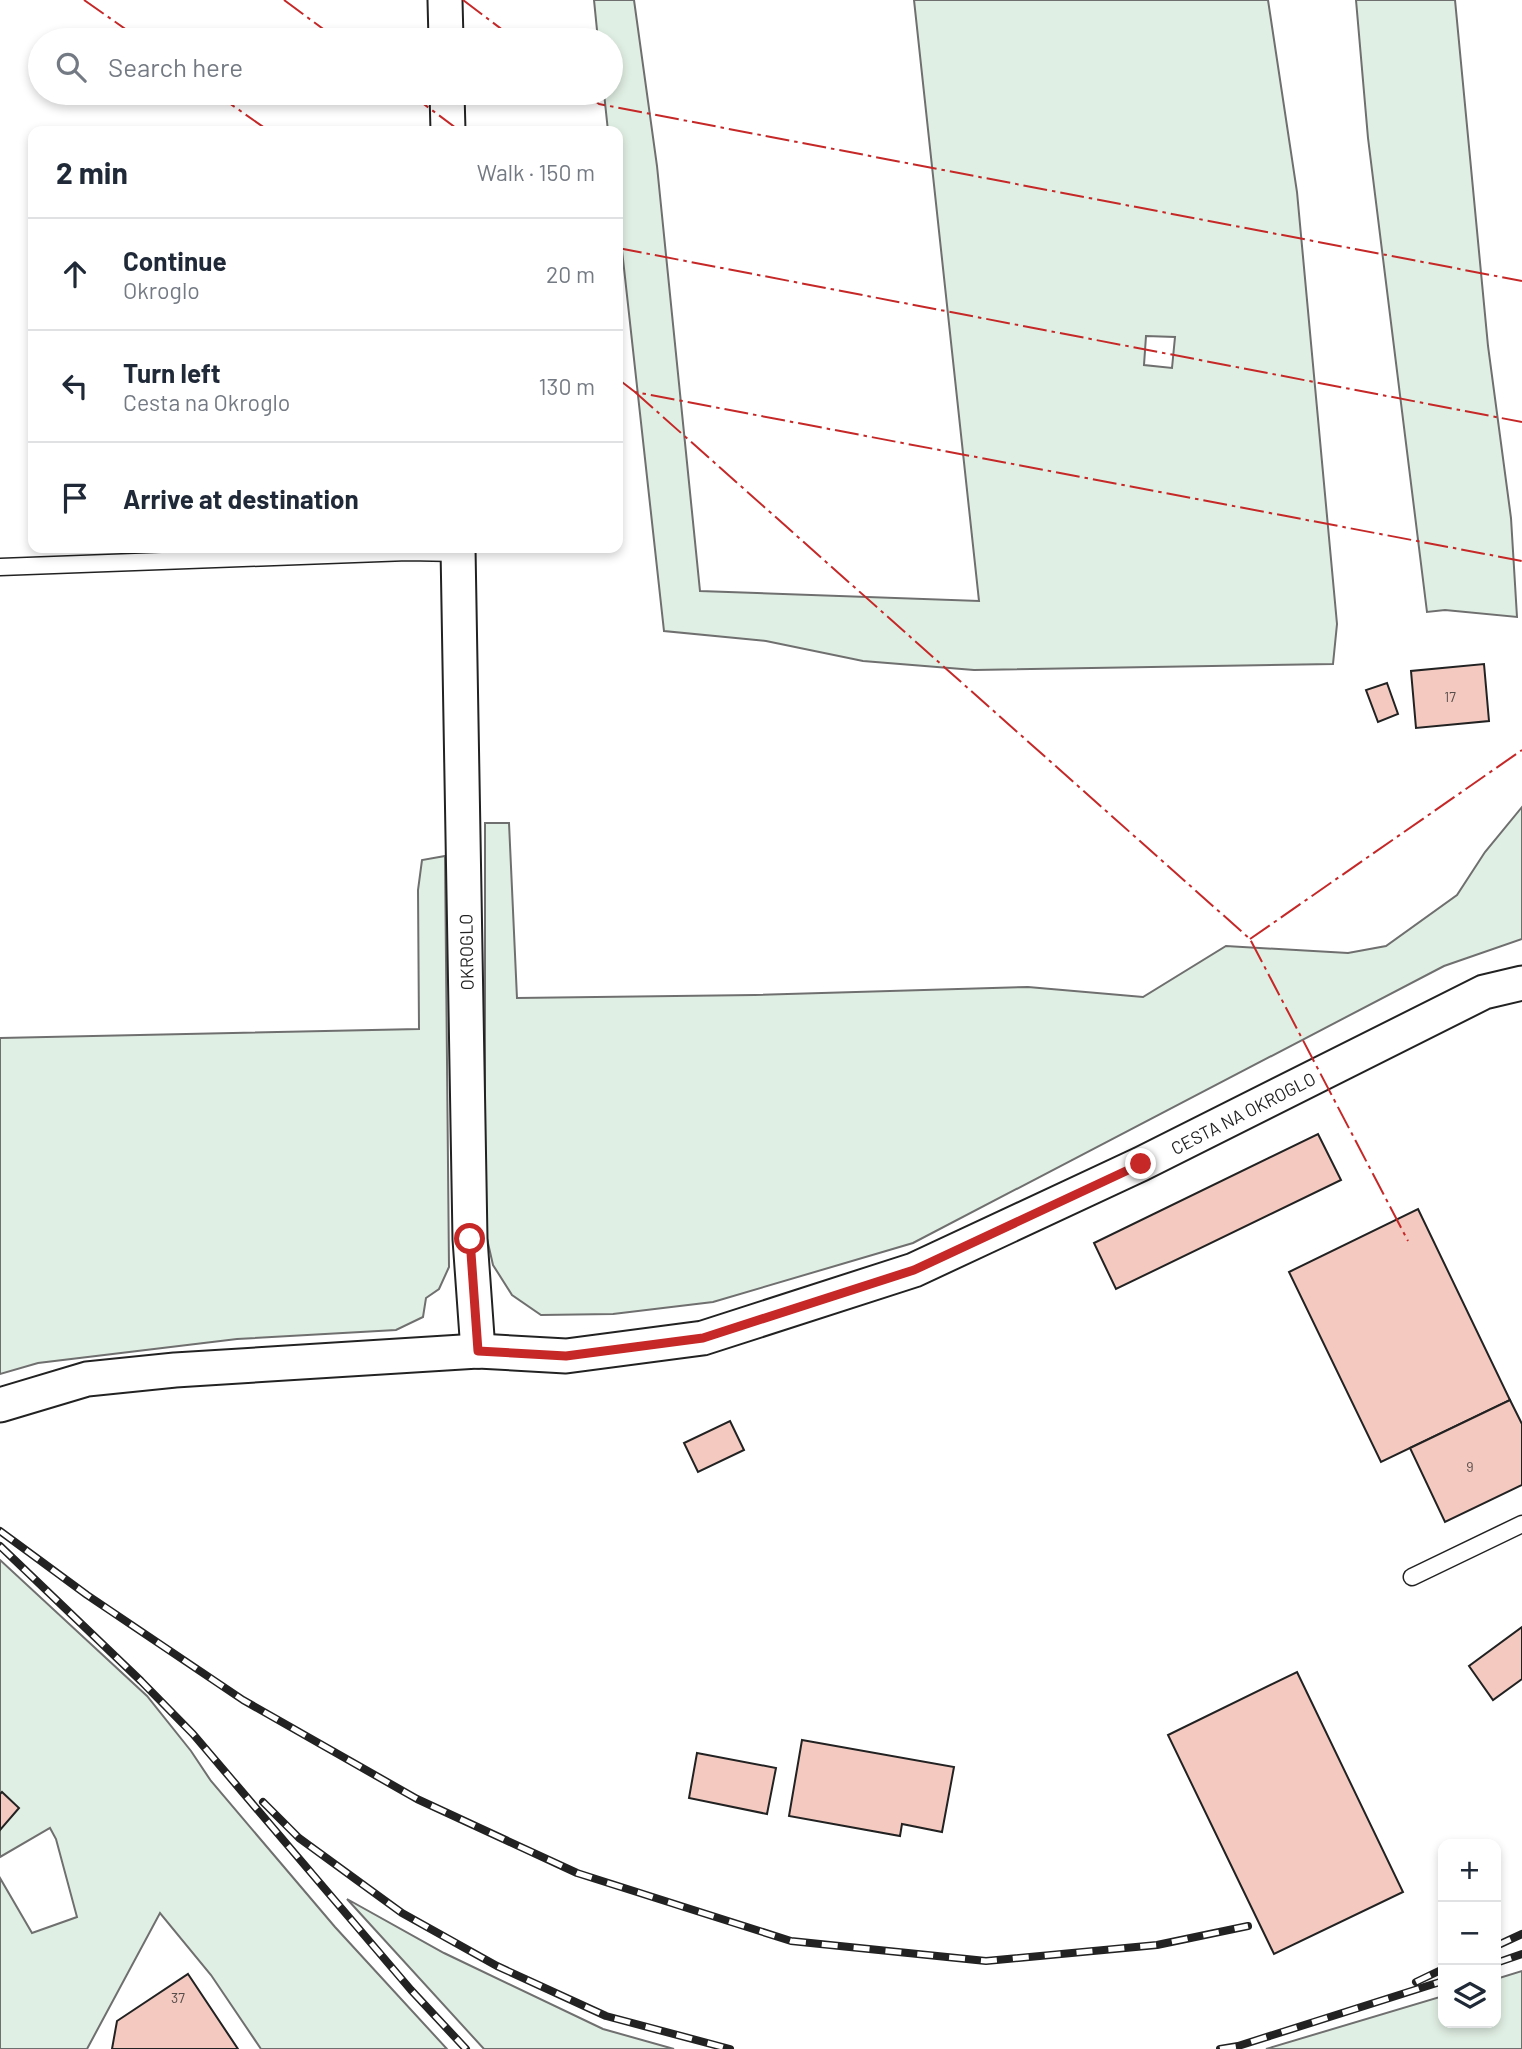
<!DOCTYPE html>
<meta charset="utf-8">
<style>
body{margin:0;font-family:Barlow,sans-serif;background:#f6f6f7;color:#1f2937}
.controls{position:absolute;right:21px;bottom:21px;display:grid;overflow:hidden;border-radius:14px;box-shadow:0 4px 10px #0003}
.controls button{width:63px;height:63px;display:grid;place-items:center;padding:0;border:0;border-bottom:2px solid #e0e1e3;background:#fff;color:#1f2937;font:35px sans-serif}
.stop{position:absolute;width:21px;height:21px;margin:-16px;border:5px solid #c62828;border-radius:50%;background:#fff}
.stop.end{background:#c62828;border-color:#fff;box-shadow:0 2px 7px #0008}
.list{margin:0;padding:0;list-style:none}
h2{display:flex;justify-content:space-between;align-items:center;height:91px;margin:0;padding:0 28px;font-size:30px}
h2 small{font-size:23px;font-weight:400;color:#747a83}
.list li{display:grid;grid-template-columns:46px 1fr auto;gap:21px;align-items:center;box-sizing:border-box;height:112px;padding:0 28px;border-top:2px solid #e0e1e3}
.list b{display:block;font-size:26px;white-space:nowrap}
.list p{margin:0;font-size:23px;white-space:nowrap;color:#747a83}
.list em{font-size:23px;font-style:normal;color:#747a83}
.icon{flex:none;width:38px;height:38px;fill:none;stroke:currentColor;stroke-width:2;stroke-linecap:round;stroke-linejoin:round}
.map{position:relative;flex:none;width:1522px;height:2049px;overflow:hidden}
.search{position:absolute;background:#fff;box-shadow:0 4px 10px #0003;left:28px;top:28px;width:595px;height:77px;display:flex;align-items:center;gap:18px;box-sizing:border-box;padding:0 24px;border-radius:38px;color:#747a83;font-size:26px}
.panel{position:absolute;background:#fff;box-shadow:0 4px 10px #0003;left:28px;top:126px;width:595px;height:427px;border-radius:14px}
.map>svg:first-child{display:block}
.green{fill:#e0efe3;stroke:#6f6f6f;stroke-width:2;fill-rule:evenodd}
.building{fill:#f3c9c0;stroke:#222;stroke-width:2}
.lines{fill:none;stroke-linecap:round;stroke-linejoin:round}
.lane-casing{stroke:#222;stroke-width:19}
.street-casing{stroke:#222;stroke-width:37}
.lane{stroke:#fff;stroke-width:16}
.street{stroke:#fff;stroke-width:33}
.rail-casing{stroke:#222;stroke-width:8}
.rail{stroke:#fff;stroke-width:5;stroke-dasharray:16;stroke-linecap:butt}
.power{stroke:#c62828;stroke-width:2;stroke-dasharray:24 5 3.5 5;stroke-linecap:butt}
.route{stroke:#c62828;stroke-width:9}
.labels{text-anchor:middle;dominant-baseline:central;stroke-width:5;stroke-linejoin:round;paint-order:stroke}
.number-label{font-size:14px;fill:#564c4a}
.street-label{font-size:18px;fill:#222;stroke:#fff}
</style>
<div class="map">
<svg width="1522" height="2049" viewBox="0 0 1522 2049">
<rect width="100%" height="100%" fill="#fff"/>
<g class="green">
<path d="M594,0H634L657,166L700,591L979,601L914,0H1268L1297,192L1337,624L1333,664L974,670L863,661L766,641L664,631L618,214V131H608L604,93H611V40H598ZM1146,336L1175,337L1172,368L1144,365Z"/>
<path d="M1356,0H1455L1488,346L1511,518L1517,617L1445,610L1427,612L1368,138Z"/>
<path d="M1522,807V939L1444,966L913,1243L713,1302L613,1314L541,1315L512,1295L493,1265L485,1230V823H509L517,998L755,995L1028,987L1143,997L1226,946L1348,953L1386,946L1457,895L1485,852Z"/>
<path d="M445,856L449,1267L439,1289L426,1298L423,1317L396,1330L237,1339L38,1363L0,1374V1038L419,1029L418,890L422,860Z"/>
<path d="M0,1560L147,1696L191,1751L211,1781L335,1927L447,2049H261L211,1975L160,1913L87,2049H0V1878L32,1933L77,1917L56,1839L50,1828L0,1857Z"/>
<path d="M347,1899L444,1953L603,2029L674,2049H484Z"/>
<path d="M1522,1971V2049H1266L1443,1996V2023H1496V1979Z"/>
</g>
<g class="building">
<path d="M1484,664L1489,721L1416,728L1411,671Z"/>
<path d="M1387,683L1398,714L1378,722L1366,690Z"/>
<path d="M1318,1134L1341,1180L1116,1289L1094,1243Z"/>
<path d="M1418,1209L1510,1400L1381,1462L1289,1272Z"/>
<path d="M1510,1400L1522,1424V1485L1445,1522L1410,1448Z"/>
<path d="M730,1421L744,1450L698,1472L684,1443Z"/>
<path d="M1522,1627V1679L1493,1700L1469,1666Z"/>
<path d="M1297,1672L1403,1892L1274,1954L1168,1735Z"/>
<path d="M802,1740L954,1767L942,1832L902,1824L900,1836L789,1816Z"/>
<path d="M697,1753L776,1768L767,1814L689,1798Z"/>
<path d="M2,1792L19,1808L0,1830V1794Z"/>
<path d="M188,1974L238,2049H112L117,2021Z"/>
</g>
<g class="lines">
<defs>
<g id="lane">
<path d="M0,567L408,552L458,553"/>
<path d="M1412,1577L1522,1524"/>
</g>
<g id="street">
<path d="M445,0L446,40"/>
<path d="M447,93L448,131"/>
<path d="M458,548L470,1239L478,1351"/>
<path d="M0,1405L87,1379L175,1370L478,1351L566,1356L703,1338L914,1270L1141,1164L1484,992L1522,983"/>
</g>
</defs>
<use href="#lane" class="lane-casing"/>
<use href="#street" class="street-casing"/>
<use href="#lane" class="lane"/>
<use href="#street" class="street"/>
<defs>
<g id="rail">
<path d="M0,1531L87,1595L243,1700L417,1799L577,1873L791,1941L986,1961L1157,1945L1248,1926"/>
<path d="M0,1546L141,1681L193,1734L411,1990L466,2049"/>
<path d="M263,1802L299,1838L402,1913L497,1966L606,2016L730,2049"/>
<path d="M1496,1946L1522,1934"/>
<path d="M1496,1963L1522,1954"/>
<path d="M1416,1982L1443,1969"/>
<path d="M1220,2049L1238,2046L1443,1981"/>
</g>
</defs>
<use href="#rail" class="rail-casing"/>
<use href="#rail" class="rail"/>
<g class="power">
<path d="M84,0L141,40"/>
<path d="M284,0L338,40"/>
<path d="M463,0L516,40"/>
<path d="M215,93L269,131"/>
<path d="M409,93L460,131"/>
<path d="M585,93L599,104L1522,281"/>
<path d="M618,248L1522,422"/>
<path d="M618,379L635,392L1522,561"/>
<path d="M635,392L1250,939L1408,1241"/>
<path d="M1250,939L1522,750"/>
</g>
</g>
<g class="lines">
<path class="route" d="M470,1239L478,1351L566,1356L703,1338L914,1270L1141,1164"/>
</g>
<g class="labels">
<g class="number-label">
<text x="1450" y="696">17</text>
<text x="1470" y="1466">9</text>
<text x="178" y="1997">37</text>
</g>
<g class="street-label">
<text transform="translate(466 952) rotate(-91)">OKROGLO</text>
<text transform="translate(1243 1113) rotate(-27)">CESTA NA OKROGLO</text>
</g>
</g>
</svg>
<div class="controls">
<button>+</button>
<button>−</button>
<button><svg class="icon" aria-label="layers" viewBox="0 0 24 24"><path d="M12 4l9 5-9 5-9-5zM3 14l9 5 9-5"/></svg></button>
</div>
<div class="stop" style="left:470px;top:1239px"></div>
<div class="stop end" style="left:1141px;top:1164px"></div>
<div class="search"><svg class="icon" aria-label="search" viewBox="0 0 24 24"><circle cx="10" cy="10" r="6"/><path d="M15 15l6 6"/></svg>Search here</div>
<section class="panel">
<h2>2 min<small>Walk · 150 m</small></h2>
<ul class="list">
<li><svg class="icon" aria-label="ahead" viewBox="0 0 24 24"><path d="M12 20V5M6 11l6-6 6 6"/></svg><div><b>Continue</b><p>Okroglo</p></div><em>20 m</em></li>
<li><svg class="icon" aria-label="left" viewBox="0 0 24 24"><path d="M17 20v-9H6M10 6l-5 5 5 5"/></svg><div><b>Turn left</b><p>Cesta na Okroglo</p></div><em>130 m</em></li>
<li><svg class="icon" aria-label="arrive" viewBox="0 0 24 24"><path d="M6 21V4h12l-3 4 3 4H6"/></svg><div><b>Arrive at destination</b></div></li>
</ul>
</section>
</div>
